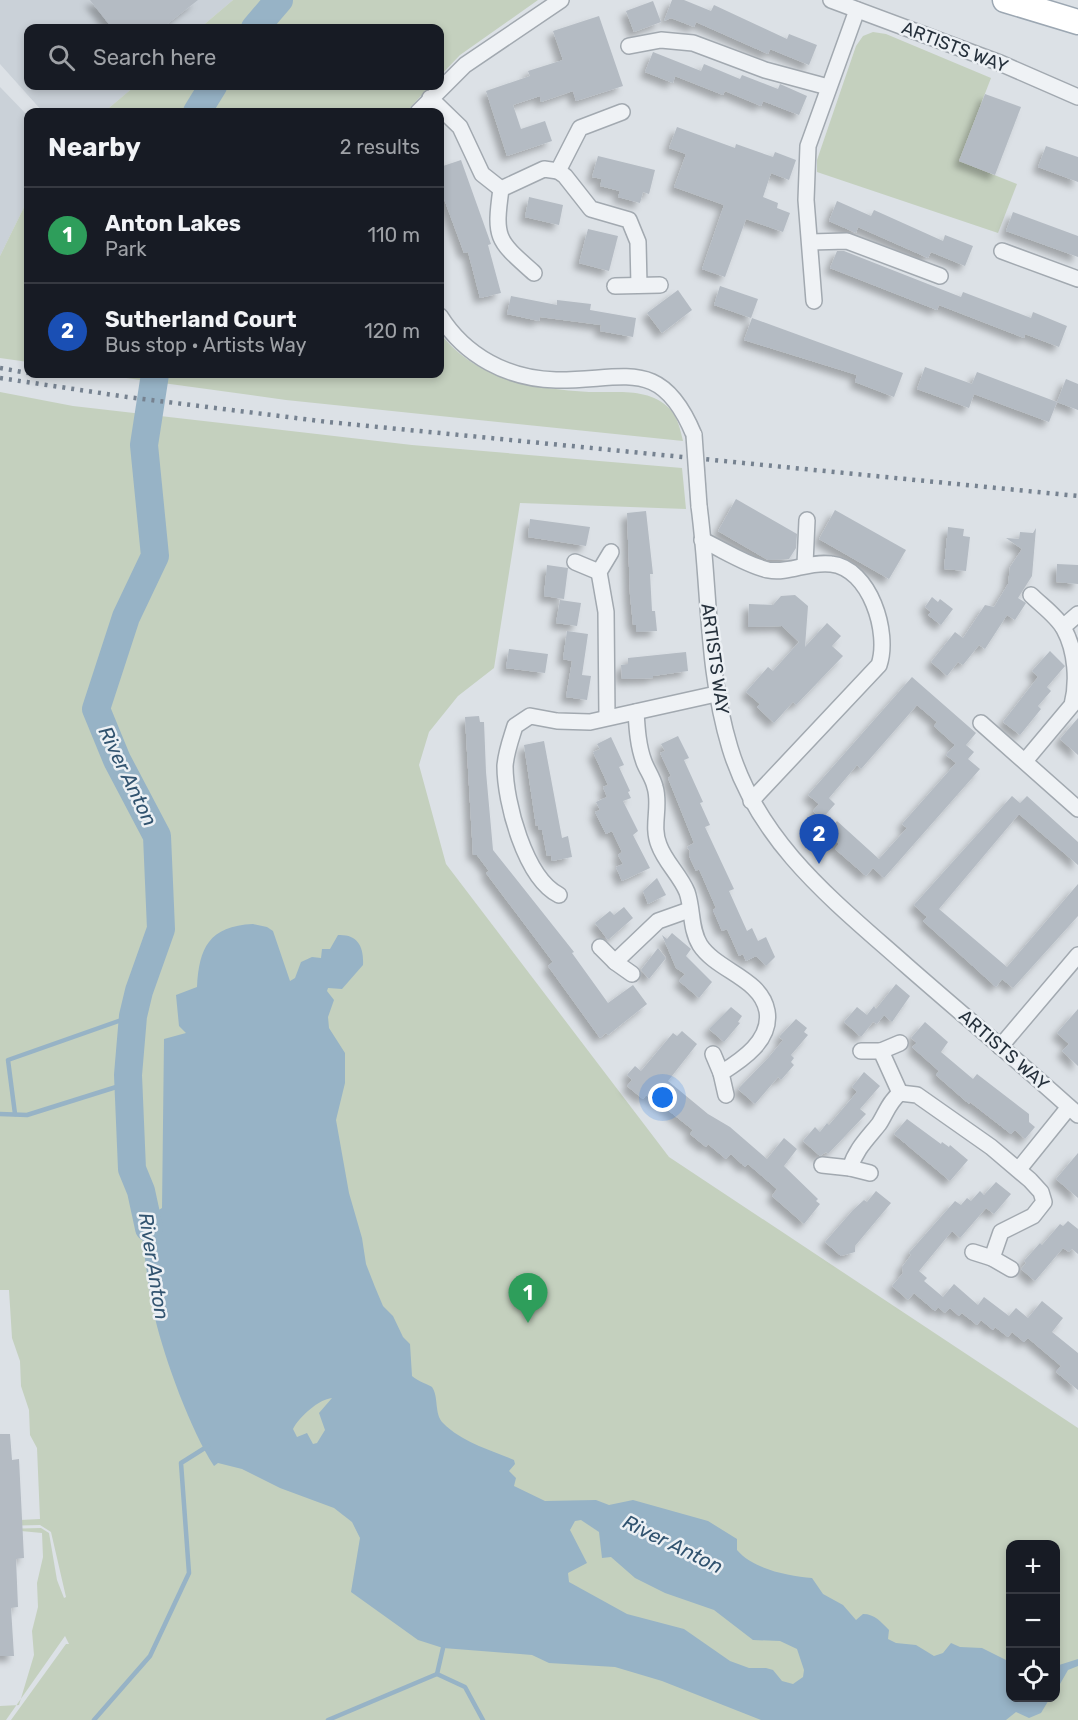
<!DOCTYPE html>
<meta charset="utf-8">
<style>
body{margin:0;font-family:Rubik,sans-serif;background:#20242c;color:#f1f3f6}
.controls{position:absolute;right:18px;bottom:18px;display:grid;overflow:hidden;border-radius:12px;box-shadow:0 3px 9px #0003}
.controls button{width:54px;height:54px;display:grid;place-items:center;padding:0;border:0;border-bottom:2px solid #363941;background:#171b24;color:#f1f3f6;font:30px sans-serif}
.you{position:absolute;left:663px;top:1098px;width:21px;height:21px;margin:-15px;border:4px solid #fff;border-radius:50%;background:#1a73e8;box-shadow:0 0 0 9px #1a73e833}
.badge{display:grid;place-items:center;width:39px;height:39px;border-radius:50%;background:#8c9099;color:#fff;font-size:20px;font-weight:700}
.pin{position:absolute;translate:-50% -50px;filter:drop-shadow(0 2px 3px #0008)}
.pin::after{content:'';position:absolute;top:32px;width:21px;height:18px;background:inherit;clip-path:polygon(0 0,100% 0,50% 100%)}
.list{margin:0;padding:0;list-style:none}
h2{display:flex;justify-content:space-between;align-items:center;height:78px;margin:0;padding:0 24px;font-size:26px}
h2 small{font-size:20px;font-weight:400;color:#9ea1a6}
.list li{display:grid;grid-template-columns:39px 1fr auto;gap:18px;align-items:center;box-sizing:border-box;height:96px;padding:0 24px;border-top:2px solid #363941}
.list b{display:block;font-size:22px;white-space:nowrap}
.list p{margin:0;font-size:20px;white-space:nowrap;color:#9ea1a6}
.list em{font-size:20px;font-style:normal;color:#9ea1a6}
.icon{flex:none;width:33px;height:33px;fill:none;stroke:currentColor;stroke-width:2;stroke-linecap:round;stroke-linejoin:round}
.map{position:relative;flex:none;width:1078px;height:1720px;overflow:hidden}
.search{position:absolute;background:#171b24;box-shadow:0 3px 9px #0003;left:24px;top:24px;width:420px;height:66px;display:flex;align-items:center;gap:15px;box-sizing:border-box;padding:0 21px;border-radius:12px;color:#9ea1a6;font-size:22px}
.panel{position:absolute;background:#171b24;box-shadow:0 3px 9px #0003;left:24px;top:108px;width:420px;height:270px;border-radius:12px}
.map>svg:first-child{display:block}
.built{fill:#cad1d8}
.green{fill:#c4d0be;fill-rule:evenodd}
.water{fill:#97b3c6;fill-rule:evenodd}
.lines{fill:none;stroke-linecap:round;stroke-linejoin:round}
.stream{stroke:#97b3c6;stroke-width:4.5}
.river{stroke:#97b3c6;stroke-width:28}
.building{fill:#b4bbc3;filter:url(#shadow)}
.street-casing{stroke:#a2a9b0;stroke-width:18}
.primary-casing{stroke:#9ca7b2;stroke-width:27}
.street{stroke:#eff2f5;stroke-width:15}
.primary{stroke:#fff;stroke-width:24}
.rail{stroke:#768290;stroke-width:4.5;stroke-dasharray:3 6;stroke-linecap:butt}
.street-bridge-casing{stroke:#a2a9b0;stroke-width:18;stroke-linecap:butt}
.street-bridge{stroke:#eff2f5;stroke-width:15}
.labels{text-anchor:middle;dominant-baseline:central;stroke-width:5;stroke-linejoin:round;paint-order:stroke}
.street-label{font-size:18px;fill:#26313c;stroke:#ecf0f4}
.water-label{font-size:20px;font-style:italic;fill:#31536f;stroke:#ecf0f4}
</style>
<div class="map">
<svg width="1078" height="1720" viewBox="0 0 1078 1720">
<defs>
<filter id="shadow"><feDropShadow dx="-5.5" dy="5.5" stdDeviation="3" flood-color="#0004"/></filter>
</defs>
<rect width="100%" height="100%" fill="#dce1e6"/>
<g class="built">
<path d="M0,0H233L200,28H28V86H135L104,112H43L0,64Z"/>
<path d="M0,87L28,116V199L0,256Z"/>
</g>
<g class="green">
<path d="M233,0H538L460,55L440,76V28H200Z"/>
<path d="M873,32L886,34L991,78L959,161L1017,184L998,233L817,172V160L856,46L863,36Z"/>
<path d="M135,86H430L406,112H104Z"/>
<path d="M28,199V362L0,358V256Z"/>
<path d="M440,333C475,379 533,389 589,392C615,393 648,387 669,408C678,417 680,429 683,441L286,400L97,374H440Z"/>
<path d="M0,392L73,406L412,445L682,468L686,509L520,503L494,668L458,696L429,732L419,765L446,864L669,1157L1078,1428V1720H11L66,1644H69L65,1636L6,1720H0V1706L19,1705L34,1655L32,1631L38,1607L37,1583L43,1557L42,1533L0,1529L41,1528L49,1533L57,1580L64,1598L66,1597L51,1532L40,1525L0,1526V1521L40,1519L37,1448L30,1435L29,1410L21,1386L20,1361L12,1338L9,1290H0ZM1010,1544H1056V1698H1010Z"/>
</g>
<g class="water">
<path d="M253,924L267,927L273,931L290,981L295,978L301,962L312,957L321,958L322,949H330L338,935C358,934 364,947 363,965L342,989L328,988L327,991L334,1000L328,1017L329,1028L345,1053V1083L336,1120L349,1193L362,1238L366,1264L375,1287L383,1306L393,1316L403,1337L410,1344L412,1376C417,1381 430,1385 432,1387C439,1397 434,1414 443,1423C463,1443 489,1449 514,1460L515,1464L509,1471L516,1478L514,1486L545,1501L596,1500L609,1505L633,1500L708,1521L737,1539V1550C753,1569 788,1576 812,1578L823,1594L843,1605L856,1620L863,1614C875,1614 881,1622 889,1630L888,1639L896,1643L916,1645L934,1656L943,1653L951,1643L960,1647L982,1648L1010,1662V1698H1050L1041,1713L1029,1718L1016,1712L1006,1720H761L662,1681L615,1667L549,1663L532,1655L443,1648L418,1640L351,1592L360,1538L352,1522L334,1508L280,1488L242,1469L218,1463L214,1466C191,1431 165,1360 155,1318C145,1276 144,1233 134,1191H150L153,1205L157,1211L162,1208L164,1039L186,1033L179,1026L176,995L197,987C199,948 209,926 253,924ZM332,1398L319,1413L325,1430L317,1443L313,1444L307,1433L297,1437L293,1429C299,1417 319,1399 332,1398ZM581,1520L599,1532L602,1558L611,1557L635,1578L665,1593L714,1610L753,1640L780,1641L797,1649L804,1670L803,1677L793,1684L782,1681L773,1670L766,1668H749L730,1661L684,1629L627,1614L569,1582L568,1573L587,1563L570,1530L575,1521Z"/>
<path d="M1078,1659V1666L1068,1670L1056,1691V1666Z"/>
</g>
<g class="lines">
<g class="stream">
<path d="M0,1114L27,1115L129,1083"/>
<path d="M15,1114L8,1060L133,1016"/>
<path d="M437,1674L465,1687L483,1720"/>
<path d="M94,1720L150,1656L189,1573L181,1463L208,1446"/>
<path d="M328,1720L437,1674L443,1648"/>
</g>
<g class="river">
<path d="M255,28L279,0"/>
<path d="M197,112L213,86"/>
<path d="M149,1228L141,1191L132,1169L128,1075L133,1016L139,991L161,929L157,836L117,760L96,709L126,617L155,556L144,445L155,374"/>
</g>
</g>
<g class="building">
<path d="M90,0H198L162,28H112Z"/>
<path d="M672,0H684L711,11L714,5L787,39L789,34L817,45L809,65L770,49L768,54L696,22L694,27L671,18L664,21Z"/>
<path d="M653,1L661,22L634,32L626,11Z"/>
<path d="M599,16L623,86L576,101L573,91L541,102L540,96L513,105L521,129L545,121L552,141L507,156L486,91L530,76L528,71L563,60L553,31Z"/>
<path d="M653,52L701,71L704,64L740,79L742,75L778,89L780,84L807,96L799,115L763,101L761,106L725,91L723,95L675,76L673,83L645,72Z"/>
<path d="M985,94L1021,107L995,175L959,161Z"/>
<path d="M677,127L735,148L736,144L773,157L775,152L796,160L789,180L771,173L763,197L778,203L777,208L790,213L783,232L746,219L725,277L702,269L724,205L674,187L686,154L669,148Z"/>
<path d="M1046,146L1078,157V182L1038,167Z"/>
<path d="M598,156L655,170L649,194L643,192L640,203L618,197L620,191L600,186L602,179L592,177Z"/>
<path d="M461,160L491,244L488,245L501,293L480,298L468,252L464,253L440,188V167Z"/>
<path d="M529,197L563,205L559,225L525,217Z"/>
<path d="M837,201L871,216L874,210L943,241L945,235L973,246L965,266L931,252L928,258L858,227L856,233L829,221Z"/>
<path d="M1013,212L1078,236V257L1006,231Z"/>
<path d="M588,229L618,236L609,271L579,263Z"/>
<path d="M837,251H844L961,297L963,292L1031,318L1033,312L1067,326L1059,347L1025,334L1024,338L939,305L937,310L830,268Z"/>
<path d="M720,286L758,299L751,318L714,305Z"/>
<path d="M678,290L692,310L662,333L647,313Z"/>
<path d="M511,296L557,305V300L591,304L590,310L636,318L633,337L600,331L601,325L540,317L539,321L507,314Z"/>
<path d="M752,318L903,373L894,397L855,382L857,375L744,340Z"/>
<path d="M925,367L972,384L977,372L1057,402L1049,422L974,394L969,408L917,389Z"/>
<path d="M1066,379L1078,384V410L1057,402Z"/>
<path d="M736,499L797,534L796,548L789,559L768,560L718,531Z"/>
<path d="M835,510L906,550L889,579L819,539Z"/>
<path d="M646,511L653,574H650L652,611H655L657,631L636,632V625H633L630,595L627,513Z"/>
<path d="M530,519L590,527L586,546L528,537Z"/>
<path d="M948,527L964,529L963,536L970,537L966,571L944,569Z"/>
<path d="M1036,528L1032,576L1018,598L1026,603L1015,620L1007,615L985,649L979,645L963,665L958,662L947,676L931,662L955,632L963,638L985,605L994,607L1008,584L1010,567L1022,549L1006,538L1019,539L1020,532L1033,533Z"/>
<path d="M1057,564L1078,565V584L1056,582Z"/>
<path d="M547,565L568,568L564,599L544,596Z"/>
<path d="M795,595L808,606L805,647L827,623L841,636L832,646L843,656L796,705L793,702L774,723L757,707L760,704L746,692L768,667L773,671L799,642L782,626L748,627L749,604L773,605L781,596Z"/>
<path d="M932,597L938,602L940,599L953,609L941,625L928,615L931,612L925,607Z"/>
<path d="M560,600L581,603L577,626L556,623Z"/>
<path d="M567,631L588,634L582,675L591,676L587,700L566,697L572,661L563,659Z"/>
<path d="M509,649L548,654L545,673L506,668Z"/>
<path d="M1050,651L1065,666L1047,687L1051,691L1038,706L1041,709L1020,735L1003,722L1038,677L1032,671Z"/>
<path d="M686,652L688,671L653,676V678L622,679L621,665L628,664V658Z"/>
<path d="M912,677L976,733L966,745L974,752L968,759L980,769L884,878L873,868L866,876L835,849L839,844L827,833L837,821L879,859L907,828L902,824L956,763L946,755L955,745L934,726L937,722L917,705L861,769L857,765L829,798L835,804L822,819L813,811L819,804L808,795Z"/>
<path d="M479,716L480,722H484L486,772L493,850L574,952L572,953L608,1003L633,985L647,1004L608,1035L606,1033L600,1038L548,966L553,962L486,873L489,871L477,855H473L465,717Z"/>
<path d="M1078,718V755L1060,739Z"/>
<path d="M678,736L689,758L684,760L703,802L700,803L710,825L705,827L734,889L729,891L747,931L752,928L758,941L766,937L775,957L766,966L756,956L746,961L743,954L739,956L727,929L722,931L713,910L716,908L699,869L696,871L689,856L690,851L687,847L694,843L668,778L671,776L660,753L665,751L661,744Z"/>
<path d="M611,737L624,765L619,767L630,791L628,792L631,798L623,801L638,831L633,835L650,868L622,881L616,867L623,864L618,855L622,852L612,831L606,834L595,812L600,810L596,802L607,797L603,787L608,785L593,752L600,749L597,744Z"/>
<path d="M544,741L562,838L568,836L572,857L552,861L551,855L547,856L542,830H539L538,825L536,826L524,745Z"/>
<path d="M1012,796L1020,803L1027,796L1078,842V865L1019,814L939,909L1007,967L1078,884V916L1013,988L1002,979L996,987L923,921L927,917L914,905Z"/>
<path d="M657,878L666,895L648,904L643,891Z"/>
<path d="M624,907L633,918L608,940L595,923L610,911L614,915Z"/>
<path d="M672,933L691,949L686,956L712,982L699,998L679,981L685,974L676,968L662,935L667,939Z"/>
<path d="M658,948L666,958L649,979L641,970Z"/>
<path d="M896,984L910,996L892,1022L884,1015L877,1024L873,1022L861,1037L844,1022L857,1007L867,1015L874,1006L876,1009Z"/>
<path d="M731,1007L742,1016L738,1022L740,1023L724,1042L709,1029Z"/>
<path d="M1078,1009V1066L1062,1051L1069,1044L1057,1033Z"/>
<path d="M796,1019L807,1028L804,1032L808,1035L791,1055L794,1058L791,1062L794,1065L781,1080L778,1077L755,1104L738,1089L769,1057L783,1040L779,1037Z"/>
<path d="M925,1022L948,1042L941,1052L973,1079L977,1074L1029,1114V1122L1035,1127L1025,1139L1015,1130L1011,1134L970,1102L969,1104L936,1075L939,1071L912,1047L917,1043L911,1038Z"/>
<path d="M682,1031L697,1044L668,1081L708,1114L730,1127L767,1159L784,1138L797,1149L784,1166L818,1199L816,1201L820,1204L804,1224L772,1196L777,1189L748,1164L745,1167L731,1154L726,1159L708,1144L706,1147L690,1134L693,1130L668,1110L646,1095L643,1099L627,1086L632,1080L627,1075L635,1066L641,1071L673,1033L677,1036Z"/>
<path d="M864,1072L880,1086L860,1109L866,1114L828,1154L826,1152L820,1156L803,1141L815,1127L820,1132L827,1123L829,1125L857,1092L852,1087Z"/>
<path d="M907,1119L941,1144L942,1142L949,1147L950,1145L968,1160L950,1181L894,1134Z"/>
<path d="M1078,1153V1198L1056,1179Z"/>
<path d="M996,1182L1011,1194L994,1214L986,1208L960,1238L952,1231L919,1271L927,1278L924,1281L943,1297L954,1284L978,1305L984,1297L1009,1316L1016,1308L1028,1318L1042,1301L1063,1318L1052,1332L1078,1353V1390L1056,1372L1061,1366L1028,1338L1024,1342L1012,1332L1008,1337L995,1327L993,1330L981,1320L977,1325L962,1313L959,1316L950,1308L945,1313L938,1307L935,1311L914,1293L908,1300L892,1286L903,1273L902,1267L911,1255L909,1253L955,1201L961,1205L967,1198L971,1201L980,1191L984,1195Z"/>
<path d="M876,1191L891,1203L855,1246V1252L841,1256L825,1242L853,1210L864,1200L867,1202Z"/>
<path d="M1068,1221L1078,1229V1254L1072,1249L1069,1252L1063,1248L1035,1281L1021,1269L1026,1263L1024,1261L1040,1243L1042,1245L1060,1224L1063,1226Z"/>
<path d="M0,1434H10L12,1460L19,1459L24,1558L16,1559L18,1607L11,1608L14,1656H0Z"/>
</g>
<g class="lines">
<defs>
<g id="street">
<path d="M831,0L1000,63L1078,97"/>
<path d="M629,46L661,40L693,43L765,70L828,87"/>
<path d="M430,98L460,127L482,174L501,189L544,169L558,171L580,128L622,112"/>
<path d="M418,112L465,65L561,0"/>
<path d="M558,171L565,176L591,209L629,220L638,242L639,285"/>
<path d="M501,189C494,239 497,240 534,273"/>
<path d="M810,242L847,241L940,276"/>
<path d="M1002,251L1078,279"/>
<path d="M615,286L660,285"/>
<path d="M814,301L806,200L808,146L857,10"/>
<path d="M440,316C465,356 508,379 556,380C624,381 661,355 694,435"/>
<path d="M699,506C710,588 706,669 730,748C759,844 835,902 907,966C964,1016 1022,1064 1078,1115"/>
<path d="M702,540C722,549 746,565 768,570C789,574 808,561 831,564C870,568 890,633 879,665L751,801"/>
<path d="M575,562L599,572"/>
<path d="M805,564L807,520"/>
<path d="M1063,627L1078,614"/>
<path d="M636,712C637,728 638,746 644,762C647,770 653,778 655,787C661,806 651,826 659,845C665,862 680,875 687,892C693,909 690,929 700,945C717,971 761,978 767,1011C772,1040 742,1060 721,1073L726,1095"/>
<path d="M607,717L606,612L599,572L611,552"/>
<path d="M981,723L1078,809"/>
<path d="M1025,761L1072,705C1078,682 1076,651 1064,629C1057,616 1041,605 1031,595"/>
<path d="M559,895C525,878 505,802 505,766C506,752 511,739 515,726L530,716L557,721L590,722L716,694"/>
<path d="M600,947L615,962"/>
<path d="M632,974L615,962L658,921L689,910"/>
<path d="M1000,1047L1078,955"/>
<path d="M861,1051H881L900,1093"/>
<path d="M881,1051L900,1043"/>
<path d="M713,1054L721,1073"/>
<path d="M822,1165L850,1168C856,1149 867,1139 879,1124C886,1113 889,1102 900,1093L917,1095L991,1147L1030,1180L1041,1192L1044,1202L1033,1216L1001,1232L992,1258L1011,1269"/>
<path d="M850,1168L870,1173"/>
<path d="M1019,1169L1069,1107"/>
<path d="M973,1252L992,1258"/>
</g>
<path id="primary" d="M1005,0L1078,22"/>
</defs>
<use href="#street" class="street-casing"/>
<use href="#primary" class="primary-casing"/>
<use href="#street" class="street"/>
<use href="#primary" class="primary"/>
<g class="rail">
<path d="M0,368L28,373"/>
<path d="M0,378L127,397L328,422L1078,496"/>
</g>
<defs>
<path id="street-bridge" d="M694,435L699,506"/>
</defs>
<use href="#street-bridge" class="street-bridge-casing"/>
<use href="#street-bridge" class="street-bridge"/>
</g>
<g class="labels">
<g class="street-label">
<text transform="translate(955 47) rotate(21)">ARTISTS WAY</text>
<text transform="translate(715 659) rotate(82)">ARTISTS WAY</text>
<text transform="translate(1004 1050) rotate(41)">ARTISTS WAY</text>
</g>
<g class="water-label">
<text transform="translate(128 776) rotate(64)">River Anton</text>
<text transform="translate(154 1266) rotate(81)">River Anton</text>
<text transform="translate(673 1544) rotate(26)">River Anton</text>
</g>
</g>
</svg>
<div class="controls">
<button>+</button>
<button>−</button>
<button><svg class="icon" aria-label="locate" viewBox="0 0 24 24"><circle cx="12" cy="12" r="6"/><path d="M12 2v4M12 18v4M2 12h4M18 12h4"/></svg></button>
</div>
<div class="you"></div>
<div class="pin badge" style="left:528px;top:1323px;background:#2e9e5b">1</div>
<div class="pin badge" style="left:819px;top:864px;background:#1a4fb4">2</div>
<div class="search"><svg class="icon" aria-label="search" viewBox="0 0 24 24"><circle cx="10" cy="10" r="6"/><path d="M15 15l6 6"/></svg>Search here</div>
<section class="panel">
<h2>Nearby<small>2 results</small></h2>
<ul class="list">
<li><span class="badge" style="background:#2e9e5b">1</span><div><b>Anton Lakes</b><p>Park</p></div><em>110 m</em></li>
<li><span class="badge" style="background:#1a4fb4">2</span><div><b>Sutherland Court</b><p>Bus stop · Artists Way</p></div><em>120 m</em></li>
</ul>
</section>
</div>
